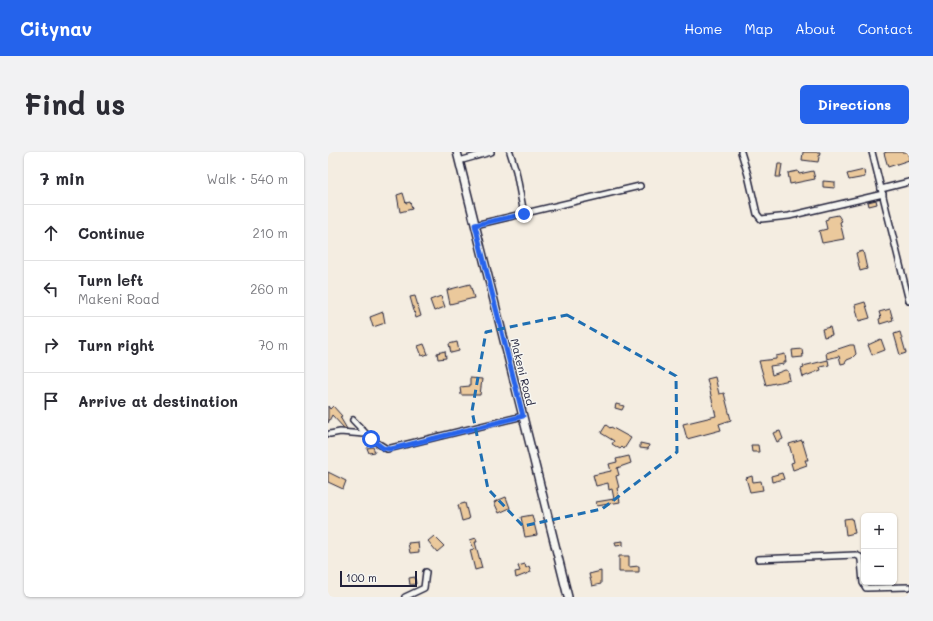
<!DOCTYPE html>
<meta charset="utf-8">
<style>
body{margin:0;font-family:Mali,sans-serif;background:#f2f2f3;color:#2b2b33}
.controls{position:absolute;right:12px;bottom:12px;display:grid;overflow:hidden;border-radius:6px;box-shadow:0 1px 3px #0004}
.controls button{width:36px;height:36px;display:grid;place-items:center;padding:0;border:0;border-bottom:1px solid #e1e1e2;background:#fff;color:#2b2b33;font:20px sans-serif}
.scale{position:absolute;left:12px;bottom:10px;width:77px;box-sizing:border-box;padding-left:4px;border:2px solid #22223b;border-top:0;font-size:11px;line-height:14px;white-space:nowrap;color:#22223b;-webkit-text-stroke:3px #f6f6f2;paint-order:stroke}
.stop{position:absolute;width:12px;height:12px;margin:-9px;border:3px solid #2563eb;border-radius:50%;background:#fff}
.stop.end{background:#2563eb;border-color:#fff;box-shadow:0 1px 4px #0008}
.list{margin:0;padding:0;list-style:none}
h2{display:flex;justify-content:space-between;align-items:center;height:52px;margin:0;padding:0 16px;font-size:17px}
h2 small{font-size:13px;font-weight:400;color:#7c7c81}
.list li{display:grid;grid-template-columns:26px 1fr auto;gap:12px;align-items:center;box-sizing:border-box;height:56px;padding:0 16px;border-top:1px solid #e1e1e2}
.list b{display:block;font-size:15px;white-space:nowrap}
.list p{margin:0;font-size:13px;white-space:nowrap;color:#7c7c81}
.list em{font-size:13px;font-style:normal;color:#7c7c81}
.icon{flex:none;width:22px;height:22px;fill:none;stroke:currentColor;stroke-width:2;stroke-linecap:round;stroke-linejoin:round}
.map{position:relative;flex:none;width:581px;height:445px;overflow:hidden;border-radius:6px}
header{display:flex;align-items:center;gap:24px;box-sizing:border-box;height:56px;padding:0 20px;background:#2563eb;color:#fff}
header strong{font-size:19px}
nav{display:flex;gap:22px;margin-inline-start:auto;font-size:14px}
.intro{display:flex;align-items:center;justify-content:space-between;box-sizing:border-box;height:96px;padding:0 24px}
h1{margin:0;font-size:28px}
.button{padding:10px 18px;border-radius:6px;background:#2563eb;color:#fff;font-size:14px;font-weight:700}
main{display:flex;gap:24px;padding:0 24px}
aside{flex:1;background:#fff;border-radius:6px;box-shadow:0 1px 3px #0004}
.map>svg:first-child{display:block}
.building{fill:#ebc99c;stroke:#22223b}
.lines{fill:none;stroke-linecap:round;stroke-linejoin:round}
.street-casing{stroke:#22223b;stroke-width:8}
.secondary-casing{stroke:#22223b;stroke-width:10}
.street{stroke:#f6f6f2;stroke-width:5}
.secondary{stroke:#f6f6f2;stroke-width:7}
.route{stroke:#2563eb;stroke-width:5}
.marked{fill:none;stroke:#1f6fb2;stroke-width:3;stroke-dasharray:8 5;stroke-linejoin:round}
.labels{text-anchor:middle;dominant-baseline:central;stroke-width:3;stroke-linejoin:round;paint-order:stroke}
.street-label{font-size:11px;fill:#22223b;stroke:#f6f6f2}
</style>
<header>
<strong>Citynav</strong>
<nav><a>Home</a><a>Map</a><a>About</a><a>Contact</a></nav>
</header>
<div class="intro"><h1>Find us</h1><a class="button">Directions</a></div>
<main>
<aside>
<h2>7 min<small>Walk · 540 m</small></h2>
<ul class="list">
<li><svg class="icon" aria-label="ahead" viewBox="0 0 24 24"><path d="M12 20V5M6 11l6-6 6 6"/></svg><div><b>Continue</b></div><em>210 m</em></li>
<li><svg class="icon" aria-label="left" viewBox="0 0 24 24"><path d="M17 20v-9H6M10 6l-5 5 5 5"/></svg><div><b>Turn left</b><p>Makeni Road</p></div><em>260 m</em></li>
<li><svg class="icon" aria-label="right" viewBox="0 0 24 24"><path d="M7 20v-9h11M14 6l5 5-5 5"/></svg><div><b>Turn right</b></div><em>70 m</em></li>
<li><svg class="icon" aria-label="arrive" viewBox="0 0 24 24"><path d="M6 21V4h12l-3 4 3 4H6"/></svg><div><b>Arrive at destination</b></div></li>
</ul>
</aside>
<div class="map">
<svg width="581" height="445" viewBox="0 0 581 445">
<rect width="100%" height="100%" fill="#f4ede1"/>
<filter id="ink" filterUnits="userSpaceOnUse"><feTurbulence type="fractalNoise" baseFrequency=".025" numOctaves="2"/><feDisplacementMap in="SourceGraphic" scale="8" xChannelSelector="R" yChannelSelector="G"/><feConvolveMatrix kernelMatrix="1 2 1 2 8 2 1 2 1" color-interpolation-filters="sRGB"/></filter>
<g filter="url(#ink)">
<g class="building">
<path d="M475,0H492L490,10L474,8Z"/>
<path d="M559,0H581V8L560,15L556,1Z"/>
<path d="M450,12H454L452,25H448Z"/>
<path d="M536,18L537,25L521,28L519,22Z"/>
<path d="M470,19L471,22L485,19L487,27L462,32L460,21Z"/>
<path d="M495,29L507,30V36L495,35Z"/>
<path d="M75,41L78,51L82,50L84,57L72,60L69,43Z"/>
<path d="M548,48L549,52L541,54L540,50Z"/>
<path d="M510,63L514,69L512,70L516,87L494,91L491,79L499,77L497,68L500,67V65Z"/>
<path d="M535,99L539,117L532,119L528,101Z"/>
<path d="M142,132L146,146L122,152L119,138Z"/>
<path d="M87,144L93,164L88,166L82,145Z"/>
<path d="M113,144L117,155L106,159L102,148Z"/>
<path d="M537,150L542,166L531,169L527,153Z"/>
<path d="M562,157L565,168L552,172L551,167L553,166L551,160Z"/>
<path d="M55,160L57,171L45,175L42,165Z"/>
<path d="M502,175L504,183L496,185L494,177Z"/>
<path d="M572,180L578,201L572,203L566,182Z"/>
<path d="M553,187L557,198L544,203L540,193Z"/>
<path d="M129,190L131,199L123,201L121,192Z"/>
<path d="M96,192L100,202L94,204L90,194Z"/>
<path d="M522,193H526L528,202L524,206L519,208L517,211L513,212L511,204L499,207L498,201Z"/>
<path d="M474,197L475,205L465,206L464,198Z"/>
<path d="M117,199L118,206L110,207L109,201Z"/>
<path d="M457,202L458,210H456V212L442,214L444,223L457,218L460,219L462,228L438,233L431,209L448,207V204Z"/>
<path d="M500,208L501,213L492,215L493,218L475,225L473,217L476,216L475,214Z"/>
<path d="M387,225L391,242L396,241L403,268L391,272L393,278L359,287L355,272L388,264L379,227Z"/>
<path d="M142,226L154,227L152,243H133L132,235L142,234Z"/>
<path d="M288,252L296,254L294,258L287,256Z"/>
<path d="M0,254L2,257L5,254L14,264L12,265L19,277L16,276L4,263L0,271Z"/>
<path d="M278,273L282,276L283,275L303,286L296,297L294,295L292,297L284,292L286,289L273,281Z"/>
<path d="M452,279L455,287L449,290L445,281Z"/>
<path d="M474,288L480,308H477L479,313L465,318L463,311L466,310L461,292Z"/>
<path d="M312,291L321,293L320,297L312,296Z"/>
<path d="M423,293H430L431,300H424Z"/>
<path d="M45,295L47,300L41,301L39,296Z"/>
<path d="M301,304L303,311L289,316L291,323L288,324L291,336H289L292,350L269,354L268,350L286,347L284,337L281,338L280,331L268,334L265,323L283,319L281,312L289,310L288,307Z"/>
<path d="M0,320L18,329L15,337L0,330Z"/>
<path d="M454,321L456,327L444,330L443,324Z"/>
<path d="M424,324L425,330L433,329L435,338L422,340L418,326Z"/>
<path d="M178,345L182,356L171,361L166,350Z"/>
<path d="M137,351L141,367L134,369L130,353Z"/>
<path d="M204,363L209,383L197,385L193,365Z"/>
<path d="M524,366L527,381L518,383L516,367Z"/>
<path d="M106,384L116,394L109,400L100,389Z"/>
<path d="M148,386L149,390H147L154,416L147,418L142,398L146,397L142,388Z"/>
<path d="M295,389V393L288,394L287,390Z"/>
<path d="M90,390L91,400L82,401L80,391Z"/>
<path d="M291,404H301V415L311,414V420H291Z"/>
<path d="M197,412L198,416L201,414L203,420L188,426L187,420L192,419L190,414Z"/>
<path d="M273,419V432L264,434L261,422Z"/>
<path d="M87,425L88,432L82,433L81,426Z"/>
</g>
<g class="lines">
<defs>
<g id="street">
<path d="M182,0L188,19L196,62"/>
<path d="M413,0L420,23L429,62L433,67L461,64L555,42"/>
<path d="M544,0L581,149"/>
<path d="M131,9L163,0"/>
<path d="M553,37L581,30"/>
<path d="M147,73L312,34"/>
<path d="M25,268L43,287L59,297L195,264"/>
<path d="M2,282L12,280L36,282"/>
<path d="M430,407L528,403L532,405L533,408L535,431L538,436L581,435"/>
<path d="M77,445L96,436L98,420"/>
</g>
<path id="secondary" d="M129,0L240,445"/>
</defs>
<use href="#street" class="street-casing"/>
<use href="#secondary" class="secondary-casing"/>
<use href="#street" class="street"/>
<use href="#secondary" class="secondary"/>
</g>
</g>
<g class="lines" filter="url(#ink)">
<path class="route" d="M43,287L55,296L63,297L195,264L147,73L196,62"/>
</g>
<path class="marked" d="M239,163L348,224L349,300L274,357L195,374L160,337L144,259L158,180Z"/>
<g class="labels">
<g class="street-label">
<text transform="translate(195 220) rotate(76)">Makeni Road</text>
</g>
</g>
</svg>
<div class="controls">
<button>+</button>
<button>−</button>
</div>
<div class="scale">100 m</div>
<div class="stop" style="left:43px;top:287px"></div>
<div class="stop end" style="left:196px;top:62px"></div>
</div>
</main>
